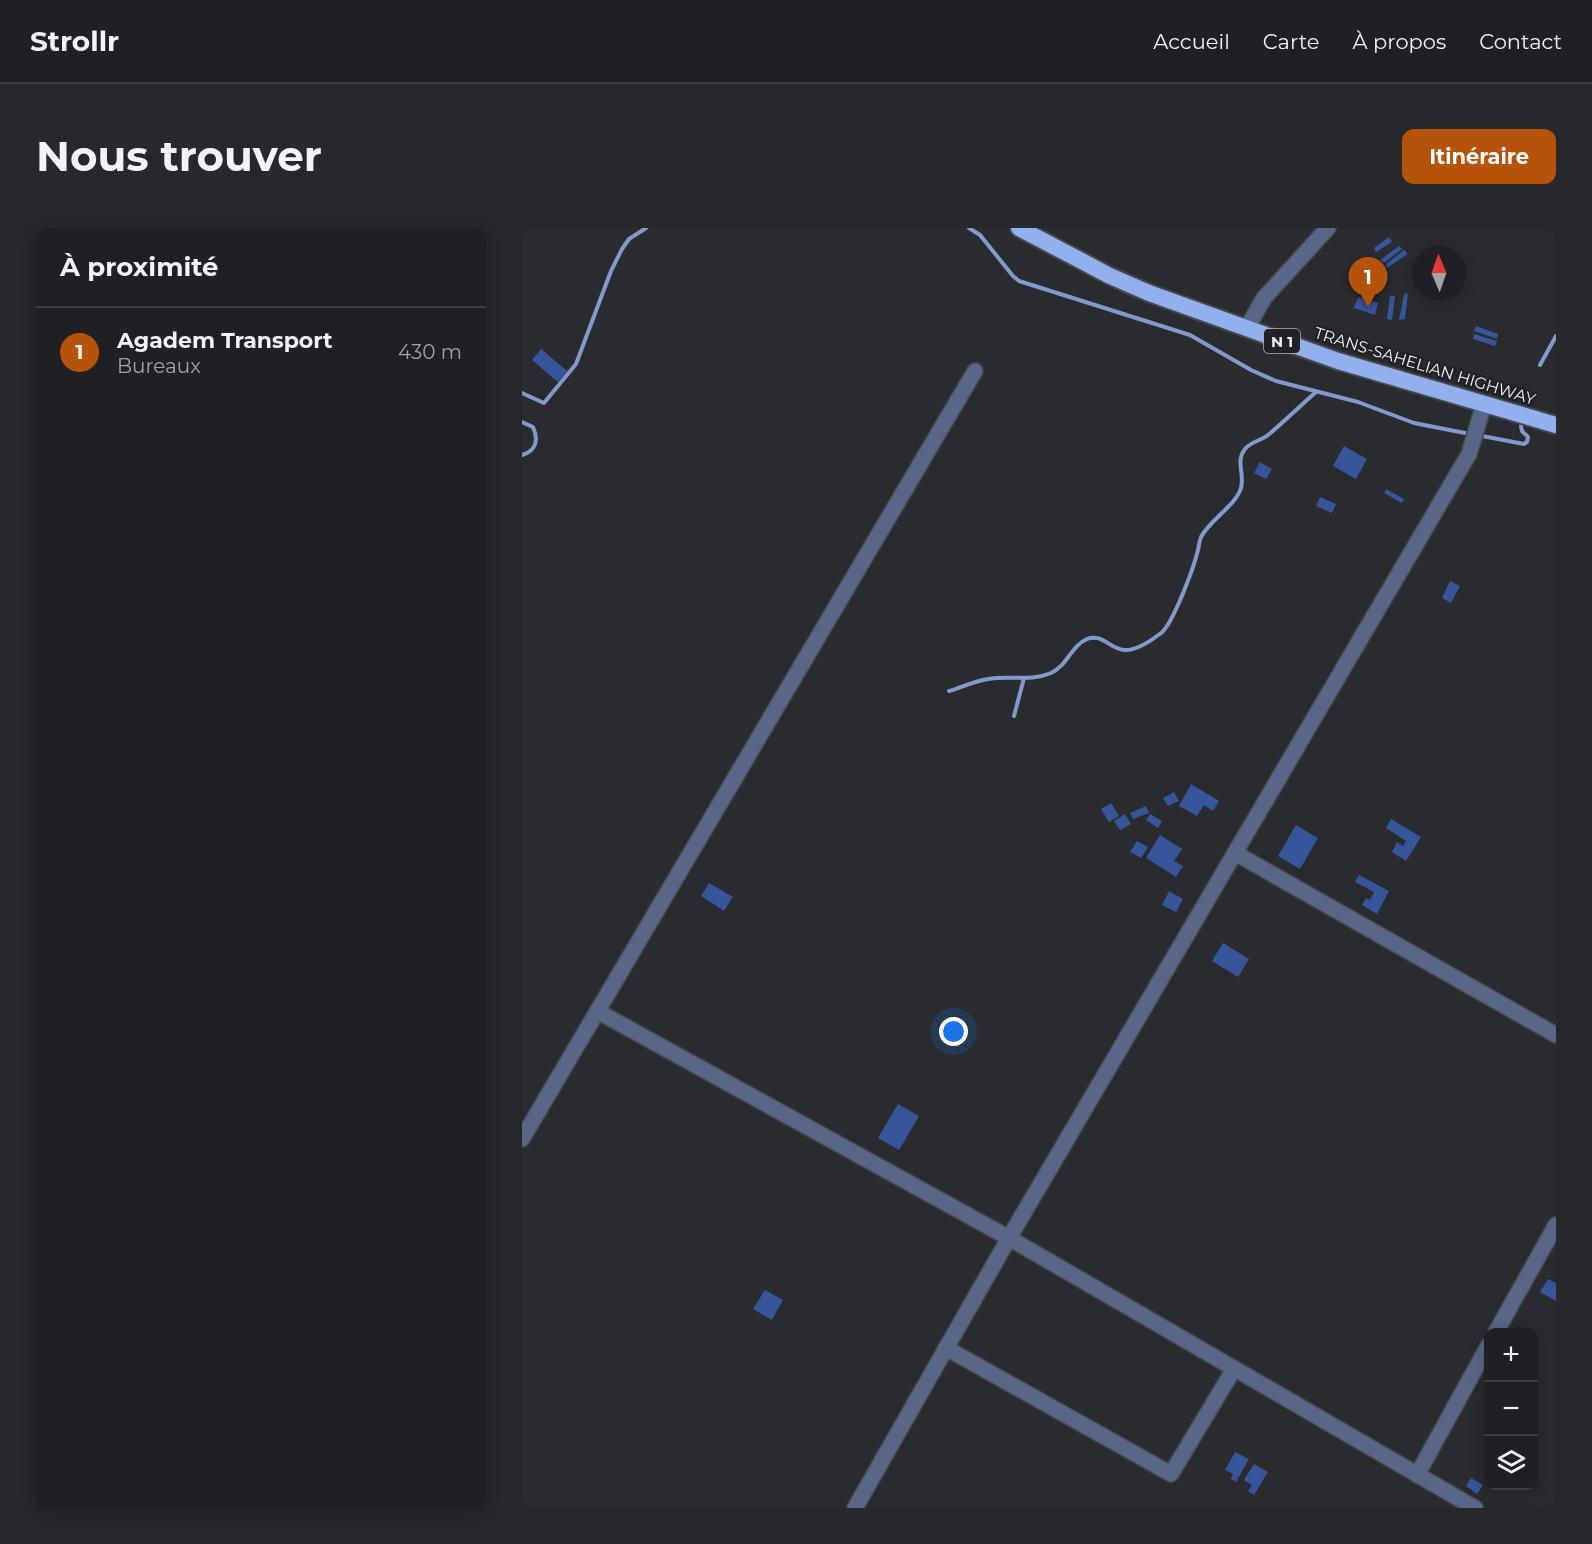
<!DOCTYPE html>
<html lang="fr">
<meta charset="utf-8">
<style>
body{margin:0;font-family:Montserrat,sans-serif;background:#27282b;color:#f1f3f6}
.controls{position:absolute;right:18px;bottom:18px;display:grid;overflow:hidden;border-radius:12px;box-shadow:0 3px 15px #0003}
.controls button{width:54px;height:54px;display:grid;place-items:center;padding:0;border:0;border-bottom:2px solid #3c3e41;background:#1f2023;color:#f1f3f6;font:30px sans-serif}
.compass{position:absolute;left:890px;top:18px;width:54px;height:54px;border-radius:50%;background:#1f2023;box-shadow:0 3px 15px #0003;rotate:358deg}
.you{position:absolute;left:432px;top:804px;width:21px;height:21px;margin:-15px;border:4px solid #fff;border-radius:50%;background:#1a73e8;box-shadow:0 0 0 9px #1a73e833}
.badge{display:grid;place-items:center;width:39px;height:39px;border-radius:50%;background:#b45309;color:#fff;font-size:20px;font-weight:700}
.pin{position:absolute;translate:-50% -50px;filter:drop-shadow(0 2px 3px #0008)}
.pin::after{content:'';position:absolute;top:32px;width:21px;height:18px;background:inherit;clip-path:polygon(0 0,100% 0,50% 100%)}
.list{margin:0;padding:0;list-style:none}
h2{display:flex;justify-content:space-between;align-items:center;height:78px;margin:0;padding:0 24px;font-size:26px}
h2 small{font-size:20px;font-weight:400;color:#a1a3a6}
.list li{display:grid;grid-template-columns:39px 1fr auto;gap:18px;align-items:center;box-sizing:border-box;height:90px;padding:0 24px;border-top:2px solid #3c3e41}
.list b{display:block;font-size:22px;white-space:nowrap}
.list p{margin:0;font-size:20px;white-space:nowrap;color:#a1a3a6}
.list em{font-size:20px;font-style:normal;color:#a1a3a6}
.icon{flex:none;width:33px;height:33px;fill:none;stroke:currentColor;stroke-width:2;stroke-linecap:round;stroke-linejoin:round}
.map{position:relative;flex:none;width:1034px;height:1280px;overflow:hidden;border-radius:12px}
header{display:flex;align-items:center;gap:36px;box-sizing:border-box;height:84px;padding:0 30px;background:#1f2023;border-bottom:2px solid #3c3e41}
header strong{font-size:28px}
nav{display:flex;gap:33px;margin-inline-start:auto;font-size:21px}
.intro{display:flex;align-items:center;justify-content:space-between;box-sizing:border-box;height:144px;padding:0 36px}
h1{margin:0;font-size:42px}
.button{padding:15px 27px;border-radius:12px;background:#b45309;color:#fff;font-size:21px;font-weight:700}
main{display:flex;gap:36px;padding:0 36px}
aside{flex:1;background:#1f2023;border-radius:12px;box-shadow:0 3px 15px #0003}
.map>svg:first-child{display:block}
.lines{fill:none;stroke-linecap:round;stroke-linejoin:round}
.stream{stroke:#8299cc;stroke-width:4}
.building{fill:#37559a}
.minor-casing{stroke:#45474b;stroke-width:18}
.trunk-casing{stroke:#45474b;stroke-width:20}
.minor{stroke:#586787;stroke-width:15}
.trunk{stroke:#92afee;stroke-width:16}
.labels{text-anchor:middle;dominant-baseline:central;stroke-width:4.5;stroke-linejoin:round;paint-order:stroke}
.shield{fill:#1f2125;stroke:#b2b3b7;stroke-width:1.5}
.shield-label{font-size:15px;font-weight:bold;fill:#f1f2f5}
.street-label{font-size:16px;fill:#f1f2f5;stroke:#1f2125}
</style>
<header>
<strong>Strollr</strong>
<nav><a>Accueil</a><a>Carte</a><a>À propos</a><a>Contact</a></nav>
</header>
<div class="intro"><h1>Nous trouver</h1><a class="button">Itinéraire</a></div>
<main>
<aside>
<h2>À proximité<small></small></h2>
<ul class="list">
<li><span class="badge">1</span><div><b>Agadem Transport</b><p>Bureaux</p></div><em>430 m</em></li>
</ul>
</aside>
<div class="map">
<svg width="1034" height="1280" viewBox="0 0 1034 1280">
<rect width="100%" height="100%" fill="#292b2f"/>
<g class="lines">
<g class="stream">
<path d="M447,0L458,7L491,48L497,53L668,107L729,142L754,153L836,174L892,195L948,206"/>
<path d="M1018,137L1034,108"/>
<path d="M0,165L22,175L54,136L89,43L100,21L107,11L124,0"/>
<path d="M0,194L11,199C17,212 14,223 0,227"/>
<path d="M955,207L1002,216L1005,214L1006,209L1000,203L999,198"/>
<path d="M427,463C440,459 453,453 466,451C488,447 508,454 529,445C545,438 549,418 565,411C580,405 588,421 602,422C614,423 630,412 639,405C651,396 672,339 676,322C677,318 677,314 679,309C688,292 714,277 719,260C723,246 713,233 723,221C728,214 740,212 746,207C763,193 778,178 794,164"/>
<path d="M492,488L502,450"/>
</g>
</g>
<g class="building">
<path d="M867,9L870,14L854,24L852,20Z"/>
<path d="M877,18L880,21L862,35L858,32Z"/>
<path d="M882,22L886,26L865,40L864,36Z"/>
<path d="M886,65L883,91L877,92L882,66Z"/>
<path d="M868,68H873L870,92L865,91Z"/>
<path d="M836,69L856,75L853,87L832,80Z"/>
<path d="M954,98L976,106L975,111L952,103Z"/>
<path d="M952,106L975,113L973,118L951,111Z"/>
<path d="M19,121L45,143L36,154L10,132Z"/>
<path d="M822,218L845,231L834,251L811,238Z"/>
<path d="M738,234L750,241L744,251L732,245Z"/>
<path d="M864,261L882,271L880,275L862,265Z"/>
<path d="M798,269L814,276L810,285L794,278Z"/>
<path d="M928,353L938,358L929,375L920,370Z"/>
<path d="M669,556L697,573L691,583L682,577L675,588L657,578Z"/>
<path d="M652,564L657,573L646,578L641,570Z"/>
<path d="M589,575L597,588L587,594L579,581Z"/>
<path d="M624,578L627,585L611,591L608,585Z"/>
<path d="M603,586L609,596L598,602L592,593Z"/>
<path d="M628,586L640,593L636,600L624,592Z"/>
<path d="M869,591L899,609L884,633L870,624L875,614L881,618L884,613L864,600Z"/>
<path d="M774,597L796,610L778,641L756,628Z"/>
<path d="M638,607L660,621L652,633L661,638L654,649L624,630Z"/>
<path d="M615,613L626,619L619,630L608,624Z"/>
<path d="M837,647L867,663L855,686L840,677L844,670L848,672L852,664L833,654Z"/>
<path d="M187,655L211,669L202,683L179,668Z"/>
<path d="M647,663L661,671L654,684L640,677Z"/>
<path d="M701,715L727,731L716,749L690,733Z"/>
<path d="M376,876L397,888L377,922L356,910Z"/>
<path d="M1026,1051L1034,1055V1073L1018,1064Z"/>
<path d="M243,1062L261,1072L250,1092L231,1081Z"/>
<path d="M713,1224L727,1231L714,1254L709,1251L711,1246L703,1242Z"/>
<path d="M732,1236L746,1244L732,1267L726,1263L730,1257L722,1252Z"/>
<path d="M949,1250L961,1257L955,1266L944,1258Z"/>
</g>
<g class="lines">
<defs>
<g id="minor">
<path d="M725,100L742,70L806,0"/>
<path d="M713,625L1034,807"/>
<path d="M75,783L487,1010L953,1280"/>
<path d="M0,911L453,143"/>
<path d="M974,1104L1034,997"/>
<path d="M424,1120L649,1246L712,1141"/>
<path d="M895,1247L966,1118"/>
<path d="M333,1280L487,1010L947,226L962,176"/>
</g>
<path id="trunk" d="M497,0L588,48L627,65L816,133L1034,197"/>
</defs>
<use href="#minor" class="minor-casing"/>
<use href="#trunk" class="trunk-casing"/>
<use href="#minor" class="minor"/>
<use href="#trunk" class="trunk"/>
</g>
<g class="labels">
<rect class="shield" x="742" y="101" width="36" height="24" rx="4.5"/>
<g class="shield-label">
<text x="760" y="113">N 1</text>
</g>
<g class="street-label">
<text transform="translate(903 138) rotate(17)">TRANS-SAHELIAN HIGHWAY</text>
</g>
</g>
</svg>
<div class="controls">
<button>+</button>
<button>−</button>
<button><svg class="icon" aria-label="layers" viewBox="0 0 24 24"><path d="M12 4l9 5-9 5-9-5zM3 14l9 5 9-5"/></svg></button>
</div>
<svg class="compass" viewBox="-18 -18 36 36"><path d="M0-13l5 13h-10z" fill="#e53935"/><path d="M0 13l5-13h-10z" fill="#a1a3a6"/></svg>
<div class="you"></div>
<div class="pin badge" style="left:846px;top:79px">1</div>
</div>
</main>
